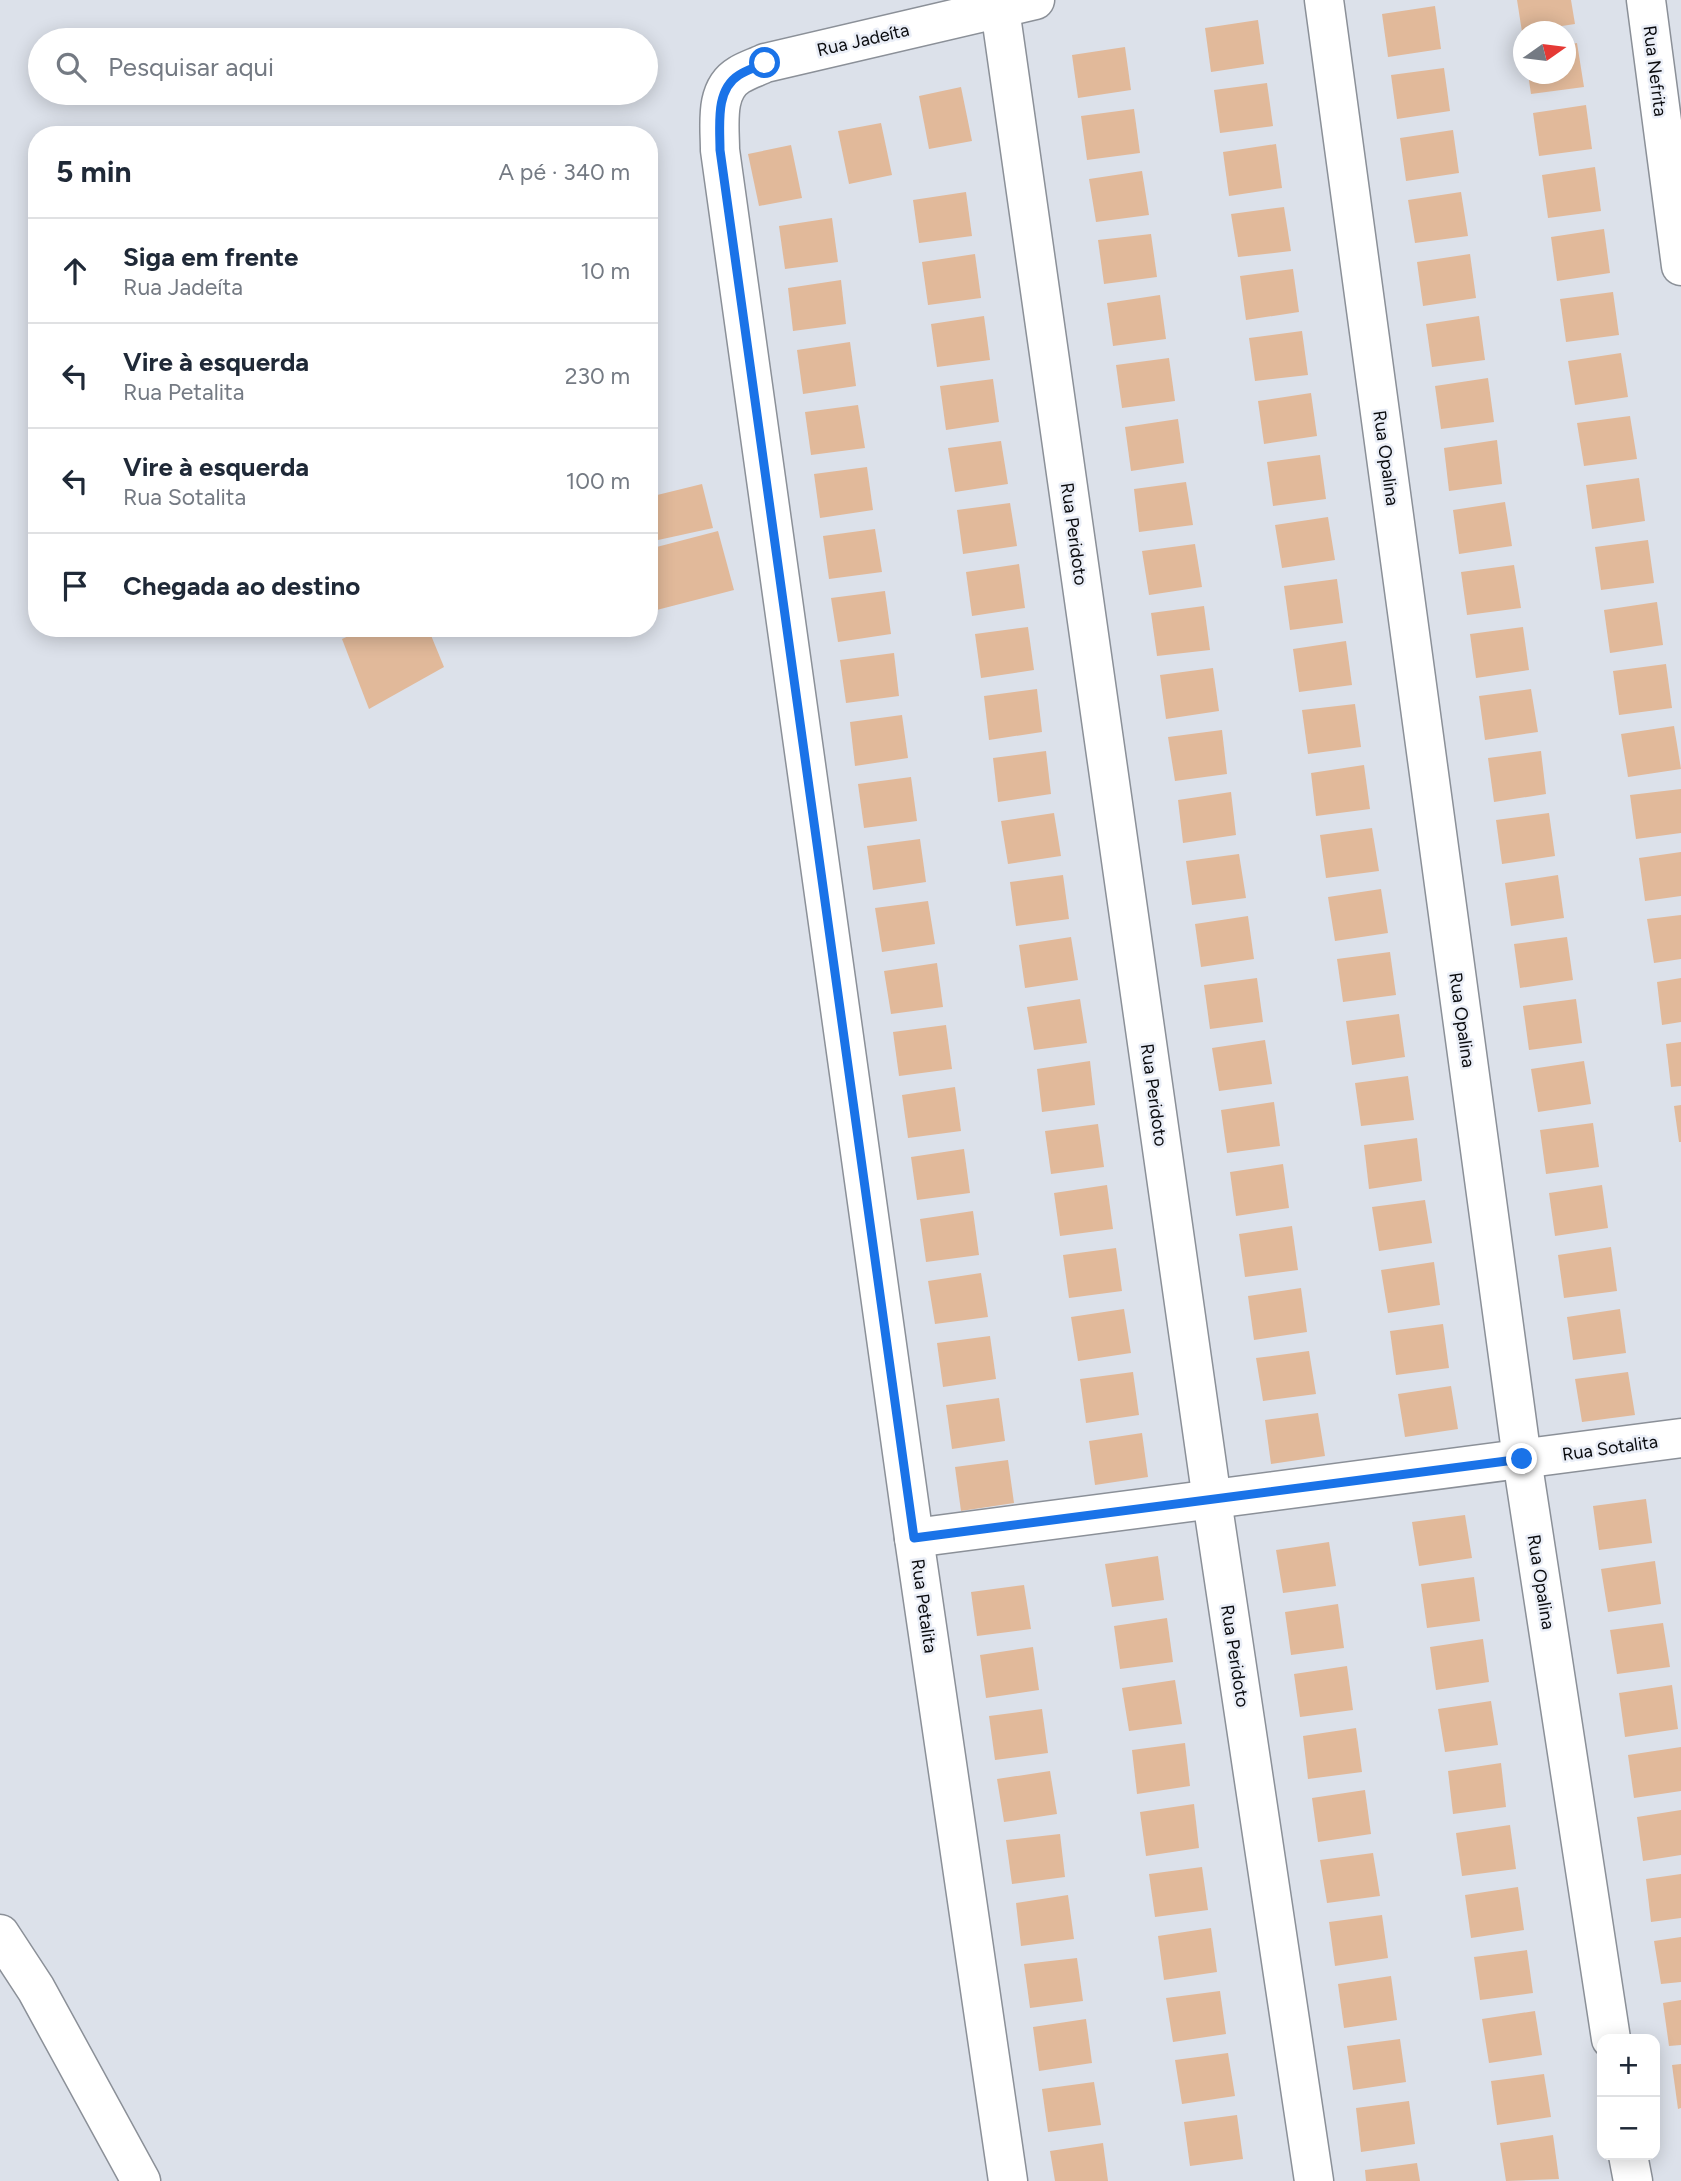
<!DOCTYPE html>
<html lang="pt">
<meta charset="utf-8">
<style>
body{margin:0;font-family:Figtree,sans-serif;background:#f2f2f3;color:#1f2937}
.controls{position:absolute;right:21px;bottom:21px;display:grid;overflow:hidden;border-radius:14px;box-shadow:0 4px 18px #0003}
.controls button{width:63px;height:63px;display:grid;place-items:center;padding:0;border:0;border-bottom:2px solid #e0e1e3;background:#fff;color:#1f2937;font:35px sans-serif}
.compass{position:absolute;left:1513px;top:21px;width:63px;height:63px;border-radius:50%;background:#fff;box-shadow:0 4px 18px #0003;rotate:76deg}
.stop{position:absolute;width:21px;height:21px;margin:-16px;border:5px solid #1a73e8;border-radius:50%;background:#fff}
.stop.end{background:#1a73e8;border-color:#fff;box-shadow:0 2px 7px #0008}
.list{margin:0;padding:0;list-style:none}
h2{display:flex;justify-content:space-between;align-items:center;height:91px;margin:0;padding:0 28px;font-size:30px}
h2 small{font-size:23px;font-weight:400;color:#747a83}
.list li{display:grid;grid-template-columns:46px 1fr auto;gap:21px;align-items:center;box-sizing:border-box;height:105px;padding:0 28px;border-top:2px solid #e0e1e3}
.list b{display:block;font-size:26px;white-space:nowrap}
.list p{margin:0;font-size:23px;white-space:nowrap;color:#747a83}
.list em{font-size:23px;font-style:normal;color:#747a83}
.icon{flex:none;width:38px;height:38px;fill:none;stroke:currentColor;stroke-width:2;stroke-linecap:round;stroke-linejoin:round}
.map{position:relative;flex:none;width:1681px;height:2181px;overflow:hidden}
.search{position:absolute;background:#fff;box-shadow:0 4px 18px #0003;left:28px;top:28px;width:630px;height:77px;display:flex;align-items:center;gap:18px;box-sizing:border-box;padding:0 24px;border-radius:38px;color:#747a83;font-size:26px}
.panel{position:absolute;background:#fff;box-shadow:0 4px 18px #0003;left:28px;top:126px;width:630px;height:511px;border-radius:28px}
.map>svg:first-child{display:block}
.building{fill:#e1b99a}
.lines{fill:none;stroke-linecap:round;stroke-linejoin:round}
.minor-casing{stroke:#8b9098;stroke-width:41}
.minor{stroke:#fff;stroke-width:38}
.route{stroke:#1a73e8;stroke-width:9}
.labels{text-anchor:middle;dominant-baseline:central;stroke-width:5;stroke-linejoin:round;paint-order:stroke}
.street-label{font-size:18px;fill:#0a0b0e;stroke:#eaeef7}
</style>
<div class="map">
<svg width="1681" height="2181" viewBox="0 0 1681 2181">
<rect width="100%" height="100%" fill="#dce1ea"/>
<g class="building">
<path d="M1517,0H1571L1575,24L1522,32Z"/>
<path d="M1435,6L1441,49L1388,57L1382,14Z"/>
<path d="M1258,20L1264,64L1211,72L1205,28Z"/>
<path d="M1577,43L1584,87L1531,94L1528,74H1566V45Z"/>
<path d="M1125,47L1131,90L1078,98L1072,55Z"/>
<path d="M1444,68L1450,111L1397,119L1391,75Z"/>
<path d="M1267,83L1273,126L1220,133L1214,90Z"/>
<path d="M961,87L972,141L929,149L919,96Z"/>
<path d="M1586,105L1592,149L1539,156L1533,113Z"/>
<path d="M1134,109L1140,153L1087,160L1081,116Z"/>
<path d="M881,123L892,175L849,184L838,131Z"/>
<path d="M1453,130L1459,173L1406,181L1400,138Z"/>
<path d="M1276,144L1282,188L1229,196L1223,152Z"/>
<path d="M791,145L802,198L759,206L748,154Z"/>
<path d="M1595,167L1601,211L1548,218L1542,175Z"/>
<path d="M1142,171L1149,215L1096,222L1089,179Z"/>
<path d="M966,192L972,236L919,243L913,200Z"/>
<path d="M1461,192L1468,236L1415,243L1408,200Z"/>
<path d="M1284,207L1291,251L1238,257L1231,214Z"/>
<path d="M832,218L838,262L785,269L779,226Z"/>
<path d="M1604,229L1610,273L1557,281L1551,237Z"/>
<path d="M1151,234L1157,277L1104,284L1098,240Z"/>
<path d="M975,254L981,298L928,305L922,262Z"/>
<path d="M1470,254L1476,298L1423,306L1417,262Z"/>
<path d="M1293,269L1299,312L1246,320L1240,276Z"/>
<path d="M841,280L846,324L793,331L788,288Z"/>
<path d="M1613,292L1619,335L1566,342L1560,299Z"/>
<path d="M1160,295L1166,339L1113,346L1107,303Z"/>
<path d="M984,316L990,360L937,367L931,324Z"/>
<path d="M1479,316L1485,360L1432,367L1426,324Z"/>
<path d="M1302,331L1308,375L1255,381L1249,338Z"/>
<path d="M850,342L856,386L803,394L797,350Z"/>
<path d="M1621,353L1628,397L1575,405L1568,361Z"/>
<path d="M1169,358L1175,401L1122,408L1116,365Z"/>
<path d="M1488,378L1494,422L1441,429L1435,386Z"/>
<path d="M993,379L999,422L946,430L940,386Z"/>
<path d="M1311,393L1317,436L1264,444L1258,401Z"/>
<path d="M858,405L865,448L811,455L805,412Z"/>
<path d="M1630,416L1637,459L1584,466L1577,423Z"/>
<path d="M1178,419L1184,463L1131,471L1125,427Z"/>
<path d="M1497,440L1502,484L1449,491L1444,448Z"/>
<path d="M1001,441L1008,484L955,492L948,448Z"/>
<path d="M1320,455L1326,499L1273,506L1267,462Z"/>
<path d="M867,467L873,510L820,518L814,474Z"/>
<path d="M1639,478L1645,521L1592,529L1586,485Z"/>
<path d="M1186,482L1193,525L1139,532L1134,489Z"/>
<path d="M702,484L713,528L649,542V497Z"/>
<path d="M1505,502L1512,546L1459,554L1453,510Z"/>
<path d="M1010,503L1017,546L963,554L957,510Z"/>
<path d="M1328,517L1335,560L1282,568L1275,525Z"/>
<path d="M875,529L882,572L829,579L823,536Z"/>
<path d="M718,531L734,590L649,612V549Z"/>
<path d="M1648,540L1654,583L1601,590L1595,547Z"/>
<path d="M1195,544L1202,587L1149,595L1142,551Z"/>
<path d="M1019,564L1025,608L972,616L966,572Z"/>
<path d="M1514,565L1521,608L1467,615L1461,572Z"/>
<path d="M1337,579L1343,623L1290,630L1284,586Z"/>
<path d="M885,591L891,634L838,642L831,598Z"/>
<path d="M1657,602L1663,645L1610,653L1604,610Z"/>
<path d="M1204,606L1210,650L1157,656L1151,613Z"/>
<path d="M1028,627L1034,670L981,678L975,634Z"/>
<path d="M1523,627L1529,670L1476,678L1470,634Z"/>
<path d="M366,628H428L444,667L369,709L342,639Z"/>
<path d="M1346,641L1352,685L1299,692L1293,649Z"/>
<path d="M894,653L899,696L846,703L840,660Z"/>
<path d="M1666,664L1672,708L1619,715L1613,671Z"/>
<path d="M1213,668L1219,711L1166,719L1160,675Z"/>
<path d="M1037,689L1042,732L989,740L984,696Z"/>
<path d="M1531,689L1538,732L1485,740L1479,696Z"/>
<path d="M1355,704L1361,747L1308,754L1302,710Z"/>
<path d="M902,715L908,758L855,766L850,722Z"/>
<path d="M1674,726L1681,769L1628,777L1621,734Z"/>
<path d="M1222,730L1227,774L1175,781L1168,737Z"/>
<path d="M1046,751L1051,794L998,802L993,758Z"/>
<path d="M1541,751L1546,794L1494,802L1488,758Z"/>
<path d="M1364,765L1370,809L1316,816L1311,773Z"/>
<path d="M911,777L917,821L864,828L858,784Z"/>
<path d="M1681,789V833L1636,839L1630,795Z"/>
<path d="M1231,792L1236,835L1183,843L1178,800Z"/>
<path d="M1054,813L1061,856L1008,864L1001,821Z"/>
<path d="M1549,813L1555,856L1502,864L1496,820Z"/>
<path d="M1372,828L1379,871L1326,878L1320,835Z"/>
<path d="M920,839L926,882L873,890L867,846Z"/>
<path d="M1681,852V896L1645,901L1639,858Z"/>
<path d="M1239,854L1246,898L1192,905L1186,861Z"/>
<path d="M1063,875L1069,919L1016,926L1010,882Z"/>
<path d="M1558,875L1564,918L1511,926L1505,883Z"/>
<path d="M1381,889L1388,933L1335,941L1328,897Z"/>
<path d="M928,901L935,944L882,952L875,908Z"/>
<path d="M1681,915V959L1654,963L1647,919Z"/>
<path d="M1248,916L1254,959L1201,967L1195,924Z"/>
<path d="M1071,937L1078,980L1025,988L1019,945Z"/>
<path d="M1567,937L1573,980L1520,988L1514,944Z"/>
<path d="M1390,952L1396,995L1343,1002L1337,959Z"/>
<path d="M937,963L943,1007L891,1014L884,971Z"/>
<path d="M1257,978L1263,1022L1210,1029L1204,985Z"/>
<path d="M1681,978V1022L1662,1025L1657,982Z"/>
<path d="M1080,999L1087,1043L1034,1050L1027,1007Z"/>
<path d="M1576,999L1582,1043L1529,1050L1523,1006Z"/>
<path d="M1399,1014L1405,1057L1352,1065L1346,1021Z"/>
<path d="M946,1025L952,1069L899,1076L893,1032Z"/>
<path d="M1265,1040L1272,1084L1219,1091L1212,1048Z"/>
<path d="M1681,1042V1086L1671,1087L1666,1044Z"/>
<path d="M1090,1061L1095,1105L1042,1112L1037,1069Z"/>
<path d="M1584,1061L1591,1104L1538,1112L1531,1069Z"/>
<path d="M1408,1076L1414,1120L1361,1126L1355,1083Z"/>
<path d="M955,1087L961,1131L908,1138L902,1095Z"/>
<path d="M1274,1102L1280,1146L1227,1153L1221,1110Z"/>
<path d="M1681,1105V1142H1679L1674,1106Z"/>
<path d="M1593,1123L1599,1167L1546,1174L1540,1130Z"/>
<path d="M1098,1124L1104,1167L1051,1174L1045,1131Z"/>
<path d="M1417,1138L1422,1181L1369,1189L1364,1145Z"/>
<path d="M964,1149L970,1193L917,1200L911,1157Z"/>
<path d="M1283,1164L1289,1208L1236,1216L1230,1172Z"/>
<path d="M1107,1185L1113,1229L1060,1236L1054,1193Z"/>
<path d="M1602,1185L1608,1228L1555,1236L1549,1193Z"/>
<path d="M1425,1200L1432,1243L1379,1251L1372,1207Z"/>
<path d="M973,1211L979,1255L926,1262L920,1219Z"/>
<path d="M1292,1226L1298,1270L1245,1277L1239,1234Z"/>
<path d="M1611,1247L1617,1291L1564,1298L1558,1255Z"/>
<path d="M1116,1248L1122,1291L1069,1298L1063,1255Z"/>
<path d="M1434,1262L1440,1305L1388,1313L1381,1270Z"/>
<path d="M981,1273L988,1317L935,1324L928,1281Z"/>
<path d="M1301,1288L1307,1332L1254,1340L1248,1296Z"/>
<path d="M1124,1309L1131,1353L1078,1361L1071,1317Z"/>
<path d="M1620,1309L1626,1353L1573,1360L1567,1317Z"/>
<path d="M1443,1324L1449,1368L1396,1375L1390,1331Z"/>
<path d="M990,1336L996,1379L943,1387L937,1343Z"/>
<path d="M1309,1351L1316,1394L1263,1401L1256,1358Z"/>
<path d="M1133,1372L1139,1415L1086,1423L1080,1379Z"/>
<path d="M1628,1372L1635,1415L1582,1422L1575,1379Z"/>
<path d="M1451,1386L1458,1429L1405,1437L1398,1394Z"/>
<path d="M999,1398L1005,1441L952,1449L946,1405Z"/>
<path d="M1318,1413L1325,1456L1271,1464L1265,1420Z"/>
<path d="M1142,1433L1148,1477L1095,1485L1089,1441Z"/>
<path d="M1008,1460L1014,1503L961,1511L955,1467Z"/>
<path d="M1646,1499L1652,1543L1599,1550L1593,1506Z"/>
<path d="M1465,1515L1472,1558L1419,1566L1412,1522Z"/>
<path d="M1329,1542L1336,1586L1283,1593L1276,1550Z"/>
<path d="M1158,1556L1164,1600L1112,1607L1105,1564Z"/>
<path d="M1655,1561L1661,1604L1608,1612L1601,1569Z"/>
<path d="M1474,1577L1480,1621L1427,1628L1421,1584Z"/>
<path d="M1024,1585L1031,1629L977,1636L971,1592Z"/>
<path d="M1338,1604L1344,1648L1291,1655L1285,1612Z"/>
<path d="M1167,1618L1173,1662L1120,1669L1114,1626Z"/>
<path d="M1663,1623L1670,1667L1617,1674L1610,1630Z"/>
<path d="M1483,1639L1489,1682L1436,1690L1430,1647Z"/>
<path d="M1033,1647L1039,1690L986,1698L980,1655Z"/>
<path d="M1347,1666L1353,1710L1300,1717L1294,1674Z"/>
<path d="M1175,1680L1182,1724L1129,1731L1122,1688Z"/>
<path d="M1672,1685L1678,1729L1625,1737L1619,1693Z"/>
<path d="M1491,1701L1498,1745L1445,1752L1438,1709Z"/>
<path d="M1042,1709L1048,1753L995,1760L989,1716Z"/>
<path d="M1356,1728L1362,1772L1308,1779L1303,1736Z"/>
<path d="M1185,1743L1190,1786L1137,1794L1132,1750Z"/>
<path d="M1681,1747V1791L1634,1798L1628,1755Z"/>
<path d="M1501,1763L1506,1807L1453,1814L1448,1771Z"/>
<path d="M1050,1771L1057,1814L1004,1822L997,1779Z"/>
<path d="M1365,1790L1371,1834L1318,1842L1312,1798Z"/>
<path d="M1194,1804L1199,1848L1146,1856L1140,1812Z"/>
<path d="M1681,1810V1855L1643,1861L1637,1817Z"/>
<path d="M1510,1825L1516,1869L1462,1876L1456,1833Z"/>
<path d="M1060,1834L1065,1877L1012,1884L1006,1840Z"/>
<path d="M1373,1853L1380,1896L1327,1903L1320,1860Z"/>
<path d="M1202,1867L1208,1910L1155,1917L1149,1874Z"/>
<path d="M1681,1874V1918L1651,1922L1646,1879Z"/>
<path d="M1518,1887L1524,1930L1471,1938L1465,1895Z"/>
<path d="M1068,1895L1074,1939L1021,1946L1016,1903Z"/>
<path d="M1382,1915L1388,1958L1335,1966L1329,1922Z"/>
<path d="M1211,1928L1217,1972L1164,1980L1158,1936Z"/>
<path d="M1681,1937V1982L1661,1984L1654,1941Z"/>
<path d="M1527,1950L1533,1993L1480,2000L1474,1957Z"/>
<path d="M1077,1958L1083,2001L1030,2008L1024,1964Z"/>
<path d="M1391,1976L1397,2020L1344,2028L1338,1984Z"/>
<path d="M1220,1991L1226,2034L1173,2042L1166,1998Z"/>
<path d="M1681,2000V2045L1669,2046L1663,2003Z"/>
<path d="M1535,2011L1542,2055L1489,2063L1482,2019Z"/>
<path d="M1086,2019L1092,2063L1039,2071L1033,2027Z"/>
<path d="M1400,2039L1406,2082L1353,2090L1347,2046Z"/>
<path d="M1228,2053L1235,2096L1182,2104L1175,2060Z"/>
<path d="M1681,2064V2108L1678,2109L1672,2065Z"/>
<path d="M1544,2074L1551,2117L1497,2125L1491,2081Z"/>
<path d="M1094,2082L1101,2125L1048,2132L1042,2089Z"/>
<path d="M1409,2101L1415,2144L1361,2152L1356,2108Z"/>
<path d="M1237,2115L1243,2159L1190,2166L1184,2122Z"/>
<path d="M1553,2135L1559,2179L1506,2181L1500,2143Z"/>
<path d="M1103,2143L1108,2181H1055L1050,2151Z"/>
<path d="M1417,2163L1420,2181H1366L1365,2170Z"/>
</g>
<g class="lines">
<defs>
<g id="minor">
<path d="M1324,0L1522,1459L1611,2039"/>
<path d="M1646,0L1681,266"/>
<path d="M1000,9L1212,1500L1314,2181"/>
<path d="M914,1538L1681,1438"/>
<path d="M0,1934L36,1989L141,2181"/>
<path d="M1628,2155L1633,2181"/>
<path d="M1008,2181L914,1538L720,150C720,125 714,90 739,75C747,70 757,67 765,63L1035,0"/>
</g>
</defs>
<use href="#minor" class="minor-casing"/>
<use href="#minor" class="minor"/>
</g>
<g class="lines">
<path class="route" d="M765,63C757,67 747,70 739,75C715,90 720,125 720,150L914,1538L1522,1459"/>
</g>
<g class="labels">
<g class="street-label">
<text transform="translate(863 40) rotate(-13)">Rua Jadeíta</text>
<text transform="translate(1655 71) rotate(83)">Rua Nefrita</text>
<text transform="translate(1386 458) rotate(82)">Rua Opalina</text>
<text transform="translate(1074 534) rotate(82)">Rua Peridoto</text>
<text transform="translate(1462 1020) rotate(82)">Rua Opalina</text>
<text transform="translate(1154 1095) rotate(82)">Rua Peridoto</text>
<text transform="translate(1610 1448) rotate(-8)">Rua Sotalita</text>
<text transform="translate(1541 1582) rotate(81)">Rua Opalina</text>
<text transform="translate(924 1606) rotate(82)">Rua Petalita</text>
<text transform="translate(1235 1656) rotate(81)">Rua Peridoto</text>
</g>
</g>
</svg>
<div class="controls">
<button>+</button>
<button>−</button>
</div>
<svg class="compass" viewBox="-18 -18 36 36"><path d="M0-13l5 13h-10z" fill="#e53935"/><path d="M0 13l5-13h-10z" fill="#747a83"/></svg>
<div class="stop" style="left:765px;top:63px"></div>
<div class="stop end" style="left:1522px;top:1459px"></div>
<div class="search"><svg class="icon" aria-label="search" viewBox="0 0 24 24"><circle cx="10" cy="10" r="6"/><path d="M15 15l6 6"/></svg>Pesquisar aqui</div>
<section class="panel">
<h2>5 min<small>A pé · 340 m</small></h2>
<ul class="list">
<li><svg class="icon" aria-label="ahead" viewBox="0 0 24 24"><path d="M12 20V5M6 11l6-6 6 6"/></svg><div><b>Siga em frente</b><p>Rua Jadeíta</p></div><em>10 m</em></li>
<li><svg class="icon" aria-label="left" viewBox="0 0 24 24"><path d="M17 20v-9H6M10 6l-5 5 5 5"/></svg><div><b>Vire à esquerda</b><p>Rua Petalita</p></div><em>230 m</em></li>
<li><svg class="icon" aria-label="left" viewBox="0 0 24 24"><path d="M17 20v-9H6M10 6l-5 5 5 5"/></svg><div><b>Vire à esquerda</b><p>Rua Sotalita</p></div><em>100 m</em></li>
<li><svg class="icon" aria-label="arrive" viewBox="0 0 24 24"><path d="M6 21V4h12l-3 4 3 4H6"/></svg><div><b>Chegada ao destino</b></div></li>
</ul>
</section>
</div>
